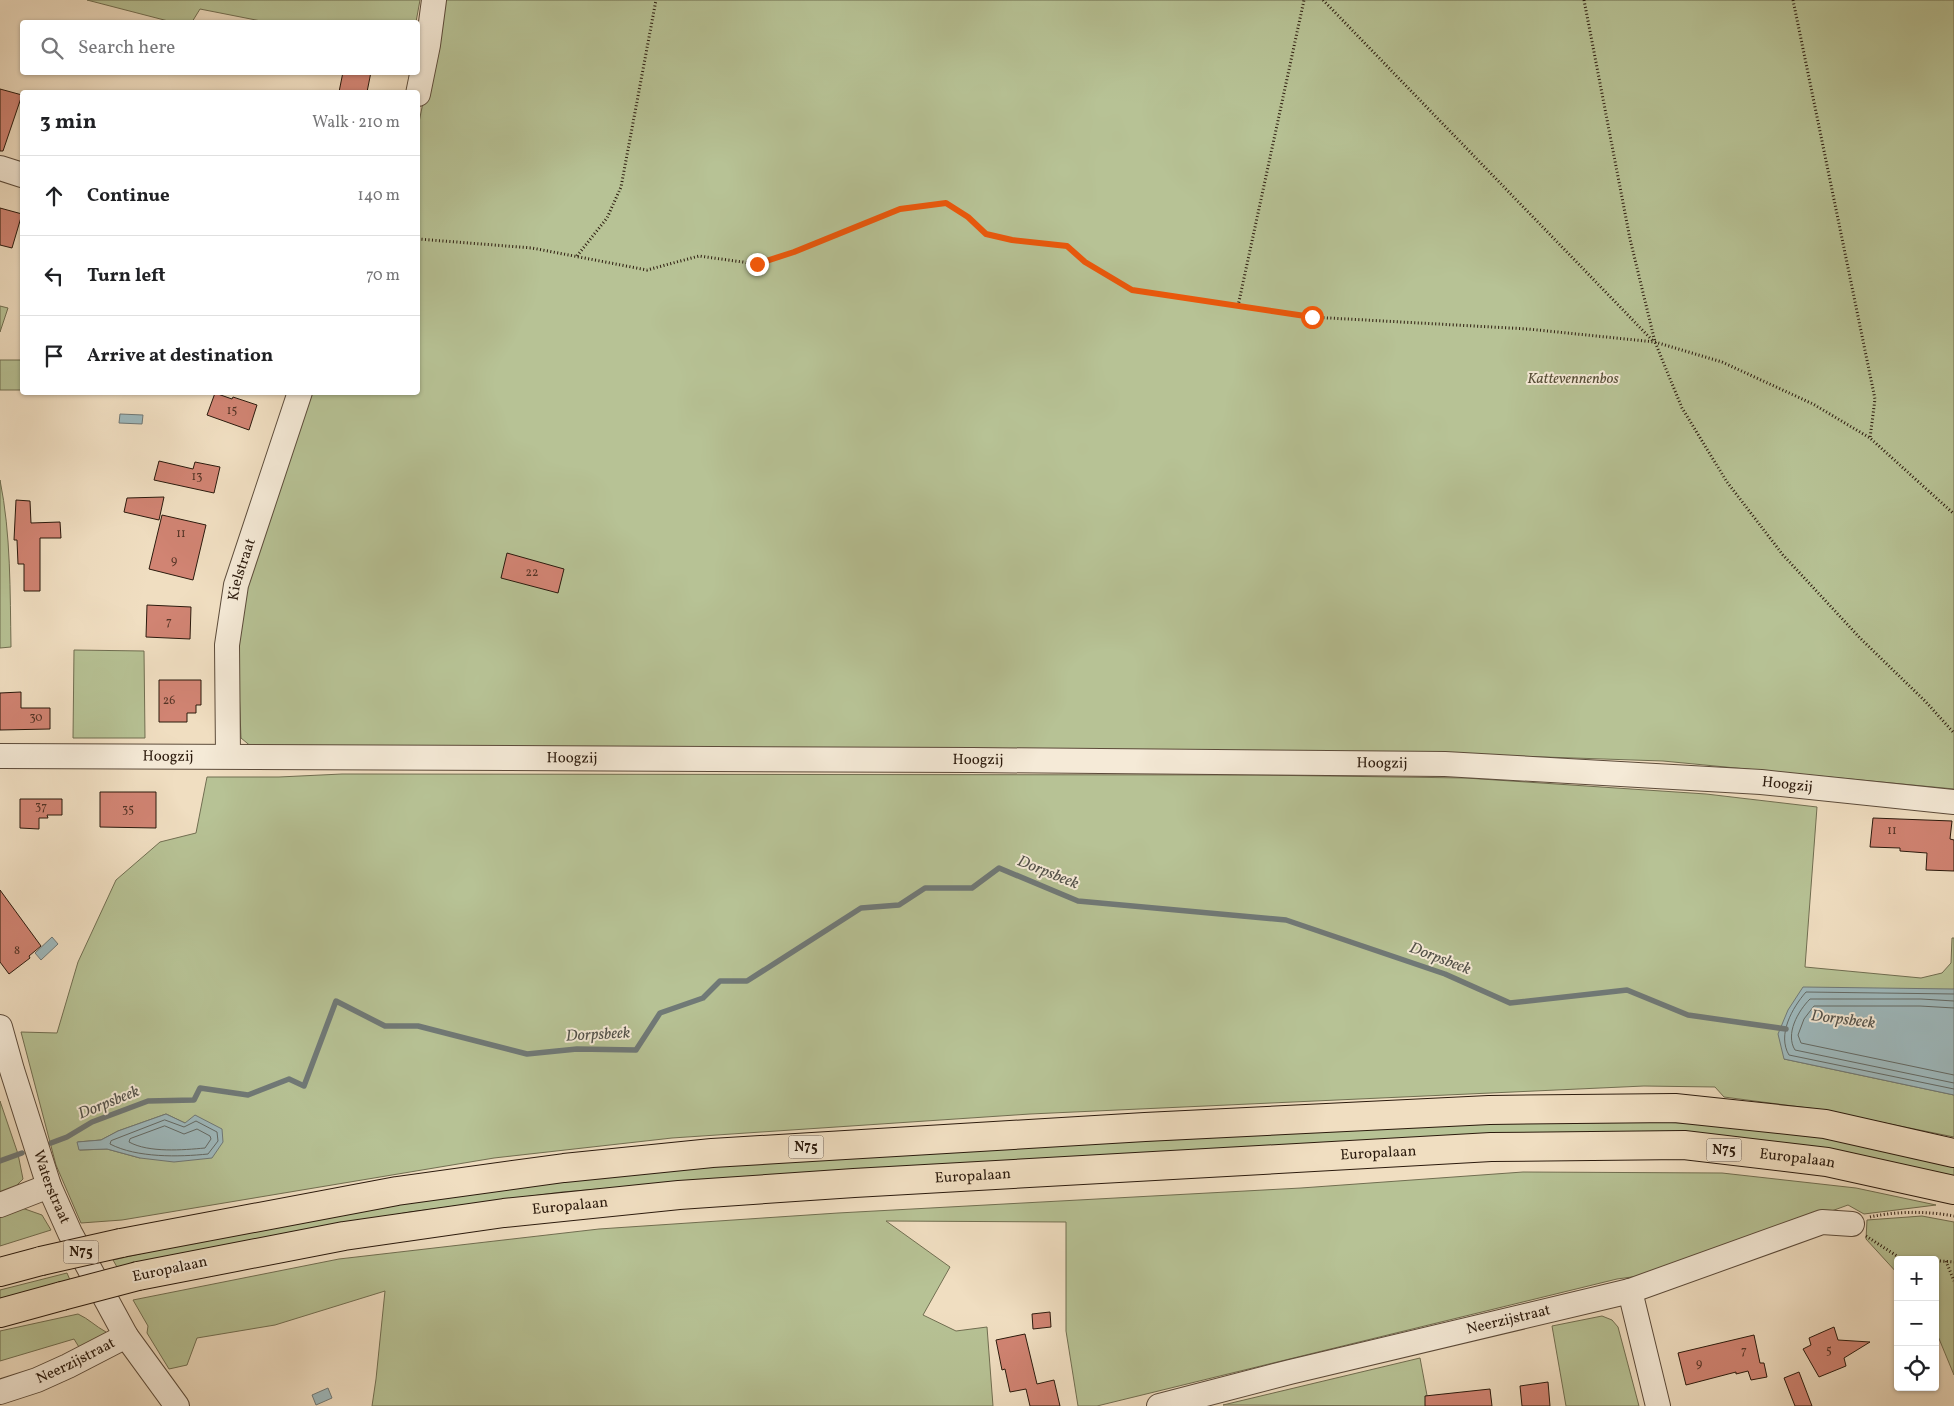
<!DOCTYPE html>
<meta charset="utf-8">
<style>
body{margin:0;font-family:Vollkorn,serif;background:#f2f2f2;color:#202124}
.controls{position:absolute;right:15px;bottom:15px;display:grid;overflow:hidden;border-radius:5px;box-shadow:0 1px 4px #0004}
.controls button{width:45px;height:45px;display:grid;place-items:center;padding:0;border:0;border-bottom:1px solid #e0e0e0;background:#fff;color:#202124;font:25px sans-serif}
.stop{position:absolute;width:15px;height:15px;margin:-11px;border:4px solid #ea580c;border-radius:50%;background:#fff}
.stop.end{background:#ea580c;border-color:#fff;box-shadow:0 1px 5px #0008}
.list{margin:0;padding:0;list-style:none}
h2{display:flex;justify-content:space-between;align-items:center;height:65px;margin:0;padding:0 20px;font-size:21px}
h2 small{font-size:16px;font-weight:400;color:#757577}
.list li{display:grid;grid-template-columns:32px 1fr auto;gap:15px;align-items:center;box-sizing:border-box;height:80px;padding:0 20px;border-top:1px solid #e0e0e0}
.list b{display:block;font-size:19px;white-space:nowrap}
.list em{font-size:16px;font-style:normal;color:#757577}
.icon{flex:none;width:28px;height:28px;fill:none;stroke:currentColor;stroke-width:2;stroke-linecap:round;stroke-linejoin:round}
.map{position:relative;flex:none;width:1954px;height:1406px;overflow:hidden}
.search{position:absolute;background:#fff;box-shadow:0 1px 4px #0004;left:20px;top:20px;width:400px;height:55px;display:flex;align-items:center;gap:12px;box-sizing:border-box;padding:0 18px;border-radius:5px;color:#757577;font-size:19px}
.panel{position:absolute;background:#fff;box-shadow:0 1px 4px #0004;left:20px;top:90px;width:400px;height:305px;border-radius:5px}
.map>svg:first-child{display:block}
.green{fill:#b7c295;stroke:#716e51;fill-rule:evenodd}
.water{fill:#9eb9bd;stroke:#707977}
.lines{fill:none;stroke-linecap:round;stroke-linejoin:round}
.shore{stroke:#646a65;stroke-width:1}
.stream{stroke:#707977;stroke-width:5.5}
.building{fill:#d18473;stroke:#2b1a0d}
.minor-casing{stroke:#5c4b3a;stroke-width:26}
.highway-casing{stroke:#2b1a0d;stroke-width:30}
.path{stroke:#2b1a0d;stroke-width:3;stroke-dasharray:1 2.5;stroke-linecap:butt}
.minor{stroke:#f5ead7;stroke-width:24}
.highway{stroke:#f0dec1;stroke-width:28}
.highway-bridge-casing{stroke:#2b1a0d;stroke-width:30;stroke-linecap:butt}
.highway-bridge{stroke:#f0dec1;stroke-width:28}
.route{stroke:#ea580c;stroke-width:6}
.labels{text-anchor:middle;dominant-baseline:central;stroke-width:4;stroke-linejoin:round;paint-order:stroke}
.number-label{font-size:12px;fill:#543426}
.shield{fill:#f5ead7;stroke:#68584a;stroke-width:1}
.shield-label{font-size:14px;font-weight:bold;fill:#2b1a0d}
.park-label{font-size:15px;font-style:italic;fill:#554c36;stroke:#f5ead7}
.street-label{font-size:15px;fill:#2b1a0d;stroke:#f5ead7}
.water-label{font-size:16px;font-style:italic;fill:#53524b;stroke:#f5ead7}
</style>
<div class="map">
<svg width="1954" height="1406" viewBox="0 0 1954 1406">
<rect width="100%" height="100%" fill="#f0dec1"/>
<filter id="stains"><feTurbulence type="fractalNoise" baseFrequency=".004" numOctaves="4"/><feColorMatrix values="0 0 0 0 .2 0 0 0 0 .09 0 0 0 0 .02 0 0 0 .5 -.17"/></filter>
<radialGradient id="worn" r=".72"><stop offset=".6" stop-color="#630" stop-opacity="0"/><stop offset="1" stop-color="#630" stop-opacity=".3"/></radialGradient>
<g class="green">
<path d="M87,0H420L416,22H266L200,9L192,22H172Z"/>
<path d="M444,0H1954V789L1663,761L1454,754L253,748L241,738L237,639L244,585L312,393L418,392V127Z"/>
<path d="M0,306L8,308L0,332Z"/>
<rect x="0" y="360" width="22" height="30"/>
<path d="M0,480C11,534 10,592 11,647L0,648Z"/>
<path d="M74,650L144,651L145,738H73Z"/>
<path d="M342,774L1257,775L1466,778L1706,794L1817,807L1805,967L1921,978L1942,973L1951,963L1952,938H1954V989L1784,1059L1954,1095V1137L1816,1109L1724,1097L1715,1087L1644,1086L1030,1114L672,1138L494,1158L122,1220L81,1223L56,1165L21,1032L57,1033L78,962L116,880L160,842L196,833L207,777H279ZM166,1114L185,1123L140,1158L107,1149L80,1150L78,1142L101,1140L118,1131Z"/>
<path d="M0,1101L18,1154L23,1179L12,1190L0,1196Z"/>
<path d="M1633,1121L1710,1124L1819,1135L1954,1161V1179L1821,1152L745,1177L562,1192L410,1212L222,1246L117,1267L113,1260L179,1245L373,1208L564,1180L758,1161L1454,1125L1542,1122Z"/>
<path d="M1523,1172L1722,1173L1856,1188L1936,1205L1864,1214L1848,1205L1661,1273L1617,1279L1097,1406H1078L1066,1331V1222L886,1221L950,1267L923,1315L956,1331L987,1327L993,1406H372L376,1379L385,1291L275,1325L197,1338L187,1365L169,1369L147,1333L148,1326L133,1300L339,1259L599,1229L838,1213L1301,1188Z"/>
<path d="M22,1208L42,1215L51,1230L0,1246V1215Z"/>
<path d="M1922,1216L1954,1222V1375L1935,1329V1260H1898V1274L1866,1239L1867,1220Z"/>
<path d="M67,1273L70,1280L0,1300V1290Z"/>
<path d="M78,1314C89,1319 95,1326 106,1332L104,1337L82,1352L74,1339L0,1361V1331Z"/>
<path d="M1602,1316L1612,1320L1618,1327L1639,1406H1566L1552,1326Z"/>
<path d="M1420,1358L1429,1406L1223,1405Z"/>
</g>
<g class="water">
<path d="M120,414L143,415L142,424L119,423Z"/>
<path d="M52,937L58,944L41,960L35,953Z"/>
<path d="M1803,987L1954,989V1095L1784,1059L1778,1034L1788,1010Z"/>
<path d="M166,1114L185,1123L195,1115L222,1129L223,1142L212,1158L174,1162L140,1158L107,1149L79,1150L77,1142L101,1140L118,1131Z"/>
<path d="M328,1388L332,1398L316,1405L312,1395Z"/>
</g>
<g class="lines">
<g class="shore">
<path d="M1954,994L1806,992C1792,1008 1777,1035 1789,1055L1954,1089"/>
<path d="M1954,1001L1921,999H1810C1798,1011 1785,1034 1795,1050L1954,1083"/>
<path d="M1954,1008L1920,1006H1814L1804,1019L1798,1035L1801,1043L1954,1075"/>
<path d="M165,1120L184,1127L196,1121L217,1132L218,1141L208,1154C179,1157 137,1158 110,1144L111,1141Z"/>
<path d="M165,1126L184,1134L197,1129L210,1136L211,1139L205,1148C183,1150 149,1153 129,1142L130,1139Z"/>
</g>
<g class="stream">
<path d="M51,1143L67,1137L92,1122L148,1101L194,1100L200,1088L248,1095L289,1079L304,1086L336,1001L385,1026H418L527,1054L577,1049L636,1050L660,1013L703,998L720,981H747L861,908L899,905L925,888H972L999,868L1078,901L1286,920L1445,974L1510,1003L1627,990L1688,1015L1786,1029"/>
<path d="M0,1161L22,1153"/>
</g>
</g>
<g class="building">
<path d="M343,72H371L367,92H339Z"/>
<path d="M0,89L22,95L3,151H0Z"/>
<path d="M0,208L22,214L12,248L0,245Z"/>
<path d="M215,393L232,399L233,397L257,405L249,430L207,415Z"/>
<path d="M159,461L193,469L195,462L220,467L214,493L154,480Z"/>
<path d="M164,497L159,520L124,512L127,498Z"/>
<path d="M16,500L30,501L31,523L60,522L61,538H40V591H24V564H18L17,540H14Z"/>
<path d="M162,515L206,525L193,580L149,569Z"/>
<path d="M507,553L564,569L558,593L501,578Z"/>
<path d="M147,605L191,607L190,639L146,637Z"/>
<path d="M159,680H201V705H196V713H187V722H159Z"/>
<path d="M21,692V708H50V729L0,730V693Z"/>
<path d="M100,792H156V828L100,827Z"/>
<path d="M20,799H62V815H47L48,818H39V829L20,828Z"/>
<path d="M1873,818L1952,821L1950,839L1954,840V871L1926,870L1927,853L1900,851V848L1870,847Z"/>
<path d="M0,890L41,946L29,956L30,958L9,974L0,962Z"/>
<path d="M1050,1312L1051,1327L1033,1329L1032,1314Z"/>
<path d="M1834,1327L1838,1340L1870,1342L1844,1358L1846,1366L1819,1377L1803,1349L1811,1345L1809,1338Z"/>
<path d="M1025,1334L1037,1384L1054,1380L1060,1406H1030L1026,1389L1010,1392L1005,1369L1002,1370L996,1340Z"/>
<path d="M1754,1335L1760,1363H1764L1767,1377L1751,1380L1748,1371L1736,1374V1372L1686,1385L1678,1353Z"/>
<path d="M1799,1372L1812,1406H1795L1784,1378Z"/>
<path d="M1548,1382L1550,1406H1522L1520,1386Z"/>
<path d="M1490,1389L1492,1406H1425V1396Z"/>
</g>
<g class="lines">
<defs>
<g id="minor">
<path d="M418,94L428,45L434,0"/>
<path d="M0,168L22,175"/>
<path id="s1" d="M0,756L972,760L1445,764L1761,782L1954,802"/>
<path id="s2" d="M228,756L227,645L236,585L300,392"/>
<path id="s3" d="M0,1027L12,1070L49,1186L70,1233L126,1336L177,1406"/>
<path d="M0,1205L49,1186"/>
<path d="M1630,1291L1658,1406"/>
<path id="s4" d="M0,1392L37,1380L68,1366L126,1336"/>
<path id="s5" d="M1159,1406L1290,1372L1630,1291L1822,1222L1852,1224"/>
</g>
<g id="highway">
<path d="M121,1243L397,1191L564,1168L712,1153L1145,1127L1489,1110L1675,1108L1825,1124L1954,1153"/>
<path d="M0,1272L41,1261"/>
<path id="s6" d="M138,1276L344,1236L504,1213L679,1195L854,1183L1491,1147L1684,1145L1827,1162L1954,1190"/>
<path d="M0,1313L62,1296"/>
</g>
</defs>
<use href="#minor" class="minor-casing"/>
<use href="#highway" class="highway-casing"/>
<g class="path">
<path d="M1323,0L1654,342"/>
<path d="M1584,0L1630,239L1655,342L1682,408L1727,482L1783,555L1860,638L1926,702L1954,733"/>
<path d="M1793,0L1875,399L1870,438"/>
<path d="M418,239L532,248L647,270L699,256L757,264L793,252L901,209L946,203L968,217L986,234L1012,240L1067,246L1085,262L1132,290L1311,317L1528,329L1655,342L1722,362L1813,404L1870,438L1954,514"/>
<path d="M577,256L607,218L621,187L656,0"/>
<path d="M1238,306L1304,0"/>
<path d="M1870,1217C1897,1211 1927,1211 1954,1216"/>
<path d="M1866,1236L1900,1258L1954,1262"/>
<path d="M1946,1261L1954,1281"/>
</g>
<use href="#minor" class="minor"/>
<use href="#highway" class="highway"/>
<defs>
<g id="highway-bridge">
<path d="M41,1261L121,1243"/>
<path d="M62,1296L138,1276"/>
</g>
</defs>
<use href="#highway-bridge" class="highway-bridge-casing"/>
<use href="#highway-bridge" class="highway-bridge"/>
</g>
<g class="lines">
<path class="route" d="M757,264L794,252L900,209L946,203L968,217L986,234L1012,240L1067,246L1085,262L1132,290L1312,317"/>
</g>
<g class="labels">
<g class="number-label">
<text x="232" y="411">15</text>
<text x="197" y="477">13</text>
<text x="181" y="534">11</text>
<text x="174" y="561">9</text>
<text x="532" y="573">22</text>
<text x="169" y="622">7</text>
<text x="169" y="701">26</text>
<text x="36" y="718">30</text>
<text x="41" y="807">37</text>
<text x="128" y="810">35</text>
<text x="1892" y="831">11</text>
<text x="17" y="951">8</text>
<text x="1744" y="1351">7</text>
<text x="1829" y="1351">5</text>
<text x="1699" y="1364">9</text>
</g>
<g class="shield">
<rect x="788.5" y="1135.5" width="35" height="23" rx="4"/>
<rect x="1706.5" y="1138.5" width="35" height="23" rx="4"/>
<rect x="63.5" y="1240.5" width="35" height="23" rx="4"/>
</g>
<g class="shield-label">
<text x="806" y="1147">N75</text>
<text x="1724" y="1150">N75</text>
<text x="81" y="1252">N75</text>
</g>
<g class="park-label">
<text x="1573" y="379">Kattevennenbos</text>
</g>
<g class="street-label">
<text stroke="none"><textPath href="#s2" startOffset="188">Kielstraat</textPath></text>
<text stroke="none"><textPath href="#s1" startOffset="168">Hoogzij</textPath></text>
<text stroke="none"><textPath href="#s1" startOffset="572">Hoogzij</textPath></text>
<text stroke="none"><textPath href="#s1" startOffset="978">Hoogzij</textPath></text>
<text stroke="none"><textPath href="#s1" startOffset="1382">Hoogzij</textPath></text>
<text stroke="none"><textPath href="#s1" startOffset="1788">Hoogzij</textPath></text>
<text stroke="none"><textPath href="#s6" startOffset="1248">Europalaan</textPath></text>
<text stroke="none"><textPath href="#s6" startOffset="1668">Europalaan</textPath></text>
<text stroke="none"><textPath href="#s6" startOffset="842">Europalaan</textPath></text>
<text stroke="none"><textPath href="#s3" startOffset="168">Waterstraat</textPath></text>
<text stroke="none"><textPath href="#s6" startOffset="438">Europalaan</textPath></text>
<text transform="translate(170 1270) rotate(-12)">Europalaan</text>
<text stroke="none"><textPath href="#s5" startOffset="360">Neerzijstraat</textPath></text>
<text stroke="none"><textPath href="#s4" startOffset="82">Neerzijstraat</textPath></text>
</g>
<g class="water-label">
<text transform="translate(1048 873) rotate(22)">Dorpsbeek</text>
<text transform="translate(1440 959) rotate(21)">Dorpsbeek</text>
<text transform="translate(1843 1020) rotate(7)">Dorpsbeek</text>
<text transform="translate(598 1035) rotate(-3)">Dorpsbeek</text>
<text transform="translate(109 1103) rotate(-22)">Dorpsbeek</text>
</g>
</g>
<rect width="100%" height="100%" filter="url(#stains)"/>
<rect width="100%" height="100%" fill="url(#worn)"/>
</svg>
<div class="controls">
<button>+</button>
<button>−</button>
<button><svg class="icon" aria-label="locate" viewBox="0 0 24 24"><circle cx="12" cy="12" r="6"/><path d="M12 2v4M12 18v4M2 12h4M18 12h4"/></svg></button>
</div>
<div class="stop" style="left:1312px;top:317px"></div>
<div class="stop end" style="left:757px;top:264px"></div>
<div class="search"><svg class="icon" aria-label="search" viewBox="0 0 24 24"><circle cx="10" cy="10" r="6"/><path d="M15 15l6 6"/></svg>Search here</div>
<section class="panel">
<h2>3 min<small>Walk · 210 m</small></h2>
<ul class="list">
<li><svg class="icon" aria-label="ahead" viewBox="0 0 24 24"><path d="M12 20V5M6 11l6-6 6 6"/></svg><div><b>Continue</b></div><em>140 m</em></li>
<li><svg class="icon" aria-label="left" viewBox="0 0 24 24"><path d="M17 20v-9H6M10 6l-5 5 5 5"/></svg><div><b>Turn left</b></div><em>70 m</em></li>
<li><svg class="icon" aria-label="arrive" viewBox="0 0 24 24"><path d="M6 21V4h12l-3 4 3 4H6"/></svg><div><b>Arrive at destination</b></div></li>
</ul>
</section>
</div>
